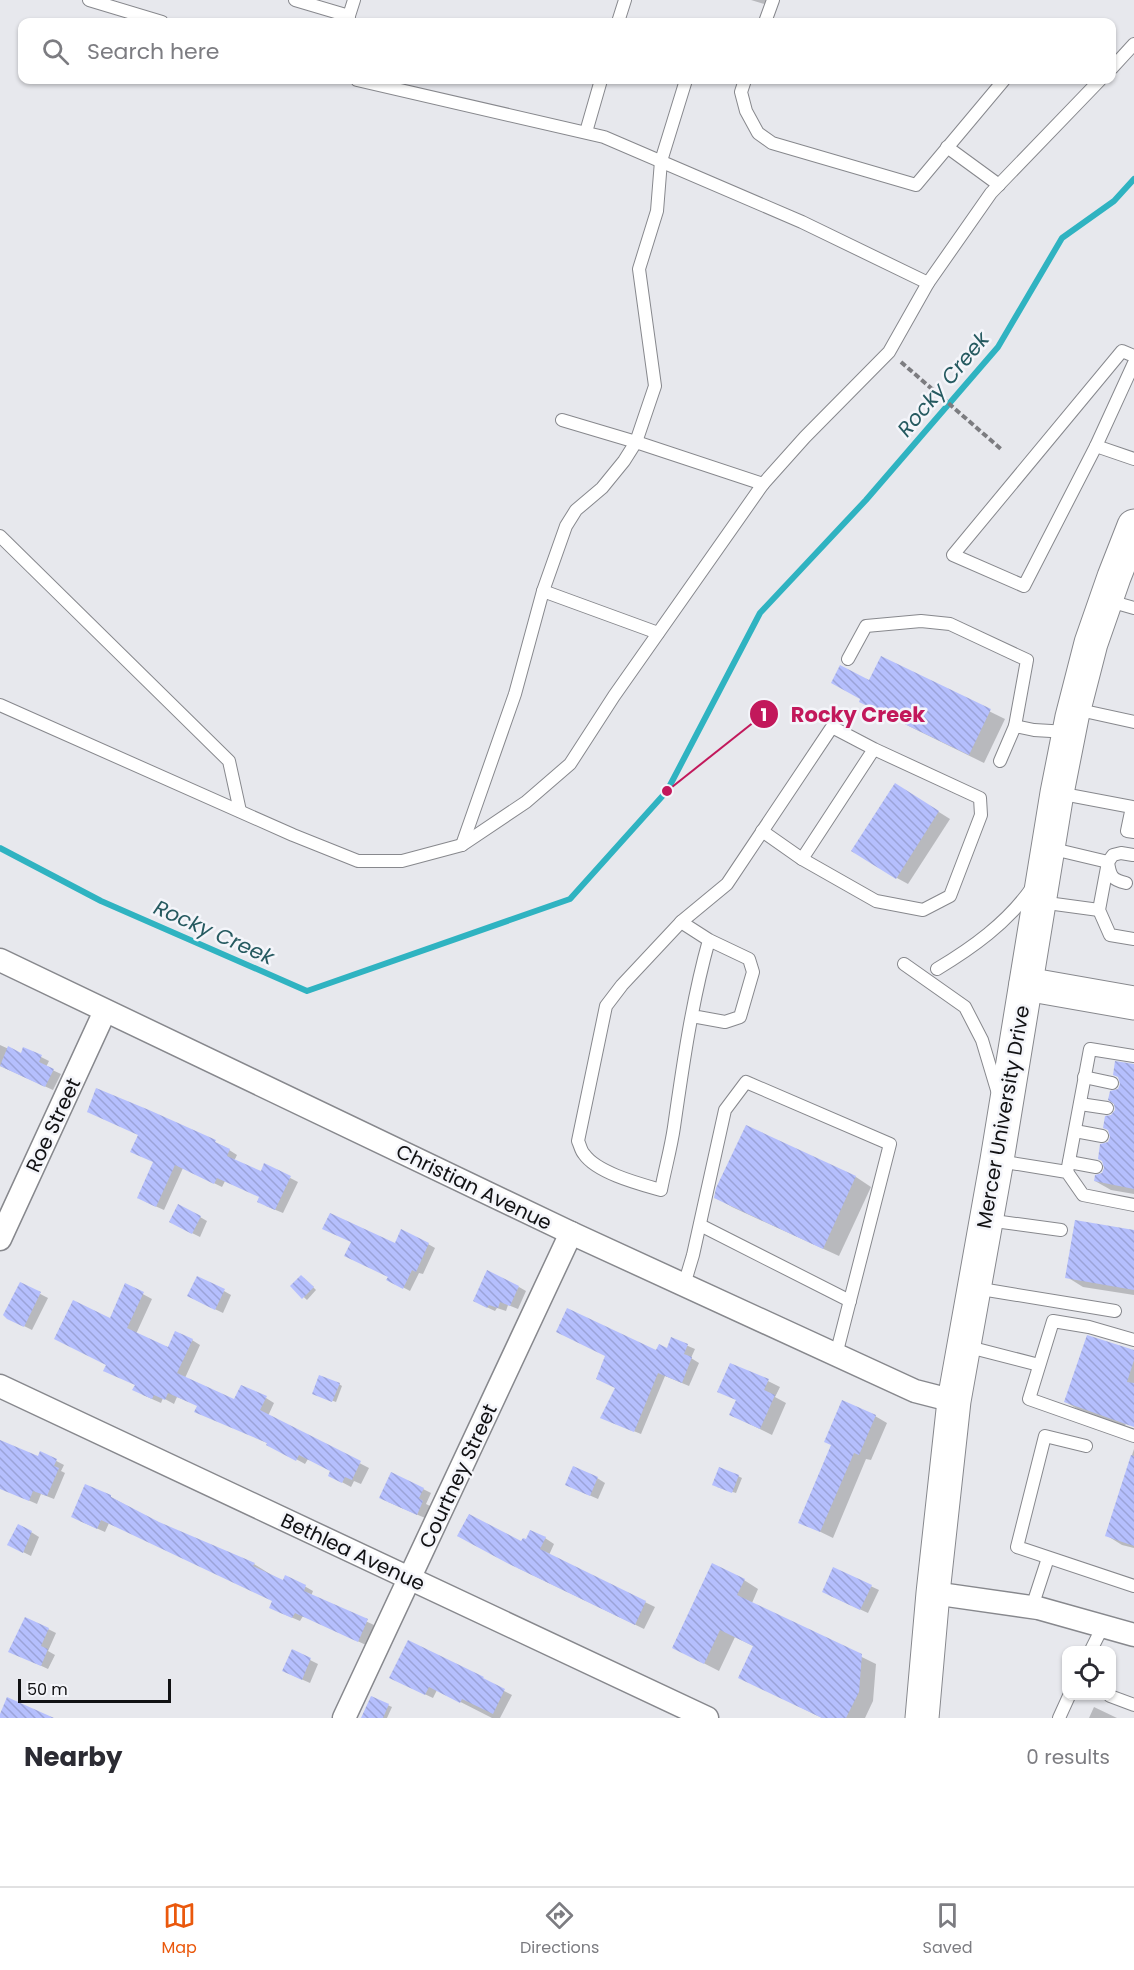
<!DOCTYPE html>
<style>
body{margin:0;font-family:Poppins,sans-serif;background:#f2f2f3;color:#2b2b33}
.controls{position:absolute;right:18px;bottom:18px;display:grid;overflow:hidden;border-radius:12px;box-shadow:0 2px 4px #0004}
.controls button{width:54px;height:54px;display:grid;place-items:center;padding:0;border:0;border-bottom:2px solid #e1e1e2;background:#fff;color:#2b2b33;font:30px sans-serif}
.scale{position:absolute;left:18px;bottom:15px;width:153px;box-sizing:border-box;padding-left:6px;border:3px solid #111113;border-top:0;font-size:16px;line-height:21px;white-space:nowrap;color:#111113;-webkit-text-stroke:4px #f4f5fa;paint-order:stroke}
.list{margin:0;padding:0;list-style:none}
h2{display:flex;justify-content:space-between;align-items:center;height:78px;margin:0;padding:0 24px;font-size:26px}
h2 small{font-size:20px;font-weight:400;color:#7c7c81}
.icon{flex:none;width:33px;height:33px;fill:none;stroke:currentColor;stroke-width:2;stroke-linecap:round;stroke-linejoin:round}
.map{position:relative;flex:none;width:1134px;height:1718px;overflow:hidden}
.search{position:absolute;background:#fff;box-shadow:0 2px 4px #0004;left:18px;right:18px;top:18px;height:66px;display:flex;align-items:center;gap:15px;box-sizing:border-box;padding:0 21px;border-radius:12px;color:#7c7c81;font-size:22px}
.sheet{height:168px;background:#fff}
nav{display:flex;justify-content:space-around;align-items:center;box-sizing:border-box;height:84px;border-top:2px solid #e1e1e2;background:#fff;font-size:16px;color:#7c7c81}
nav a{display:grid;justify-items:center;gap:3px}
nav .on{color:#ea580c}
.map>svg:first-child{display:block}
.shadow{fill:#0003}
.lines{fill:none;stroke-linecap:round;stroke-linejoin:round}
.stream{stroke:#2fb3c1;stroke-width:6}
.building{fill:url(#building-back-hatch)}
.lane-casing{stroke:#87888d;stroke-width:14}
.street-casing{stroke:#87888d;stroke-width:25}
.secondary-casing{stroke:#87888d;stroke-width:35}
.path{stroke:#7c7c80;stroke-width:4;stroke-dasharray:6 3;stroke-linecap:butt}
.lane{stroke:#fff;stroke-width:12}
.street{stroke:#fff;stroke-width:22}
.secondary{stroke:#fff;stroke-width:33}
.labels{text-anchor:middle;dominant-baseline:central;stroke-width:5;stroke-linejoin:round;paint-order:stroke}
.street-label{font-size:20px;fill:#111113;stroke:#f4f5fa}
.water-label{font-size:21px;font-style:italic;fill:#265a60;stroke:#f4f5fa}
.leader{fill:none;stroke:#c2185b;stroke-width:2}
.callout-dot{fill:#c2185b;stroke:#f4f5fa;stroke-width:2}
.mark-label{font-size:18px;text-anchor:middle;font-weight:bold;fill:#fff}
.callout-label{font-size:21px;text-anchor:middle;font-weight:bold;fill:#c2185b;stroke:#f4f5fa;stroke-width:5;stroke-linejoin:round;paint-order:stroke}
</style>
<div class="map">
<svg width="1134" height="1718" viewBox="0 0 1134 1718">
<defs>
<pattern id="building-back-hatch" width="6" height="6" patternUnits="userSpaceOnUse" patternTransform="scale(1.5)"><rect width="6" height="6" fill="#b5bffd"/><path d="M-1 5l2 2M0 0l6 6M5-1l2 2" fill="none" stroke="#9ba3d8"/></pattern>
</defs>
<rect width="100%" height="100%" fill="#e7e8ed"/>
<g class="shadow">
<path d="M751,0H773L771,6Z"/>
<path d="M881,658L1005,719L984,763L876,710L870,682Z"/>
<path d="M907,792L950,819L908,884L897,878Z"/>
<path d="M0,1045L22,1055L41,1057L49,1061L46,1067L61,1074L53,1090L0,1066Z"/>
<path d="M1134,1066V1194L1111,1190L1095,1181L1103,1174L1109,1143L1112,1137L1111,1117L1117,1110L1119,1090Z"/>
<path d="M149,1111L223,1146L237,1155L234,1161L261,1173L265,1165L298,1182L283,1213L266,1206L261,1197L225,1181L222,1187L183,1168L164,1210L146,1202L154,1162Z"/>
<path d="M746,1127L856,1177L871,1187L839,1256L732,1207L716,1197Z"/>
<path d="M200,1217L207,1221L200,1237L178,1226Z"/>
<path d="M1134,1232V1295L1083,1287L1067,1277Z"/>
<path d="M352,1242L395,1245L428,1244L435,1248L423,1274L419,1273L410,1291L395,1283Z"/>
<path d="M304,1278L316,1290L307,1300L292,1286Z"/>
<path d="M21,1284L48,1298L32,1330L16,1322Z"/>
<path d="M126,1285L152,1299L136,1334L168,1349L192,1340L200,1345L185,1378L235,1401L266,1398L274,1403L268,1416L369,1468L361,1484L354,1481L351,1487L338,1480L332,1471L308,1459L305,1464L199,1406L177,1397L174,1404L163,1398L161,1403L143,1395L136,1385L108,1365L110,1320Z"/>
<path d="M519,1287L526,1291L518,1309L508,1305L506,1311L497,1308L495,1311L482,1305Z"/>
<path d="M224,1291L231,1295L223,1313L196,1300Z"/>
<path d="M672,1339L695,1349L691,1358L699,1363L689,1386L665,1376L641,1434L609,1421L657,1352L668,1350Z"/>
<path d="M1134,1351V1400L1125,1426L1077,1409L1066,1402Z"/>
<path d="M768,1381L780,1387L775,1397L786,1403L772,1435L731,1415Z"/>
<path d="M339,1384L342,1386L336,1402L317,1395Z"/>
<path d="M875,1416L887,1423L871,1460L866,1459L833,1538L800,1522Z"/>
<path d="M1134,1449V1548L1122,1545L1106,1535Z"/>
<path d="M0,1450L39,1458L41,1453L64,1465L61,1471L65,1473L54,1499L41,1494L37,1504L0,1488Z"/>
<path d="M738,1476L742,1478L736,1493L717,1487Z"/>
<path d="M597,1478L605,1483L598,1499L575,1489Z"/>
<path d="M423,1489L431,1493L426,1504L430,1506L425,1518L388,1502Z"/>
<path d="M111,1497L158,1523L254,1564L283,1582L286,1577L306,1587L313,1591L311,1596L374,1625L366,1645L303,1616L300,1621L279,1612L274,1601L109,1523L105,1532L80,1521Z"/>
<path d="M31,1532L39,1537L31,1556L17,1549Z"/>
<path d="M545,1538L554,1544L549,1555L655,1607L644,1629L518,1568L522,1543Z"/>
<path d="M834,1569L879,1590L868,1613L831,1596Z"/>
<path d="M744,1580L758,1589L752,1603L876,1664L873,1701L865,1718H822L740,1677L755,1647L735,1637L719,1671L674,1648Z"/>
<path d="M48,1629L56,1633L48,1651L55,1655L48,1669L18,1655Z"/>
<path d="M408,1642L512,1695L500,1718H492L437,1690L433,1698L399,1682Z"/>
<path d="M292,1651L318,1664L310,1683L292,1675Z"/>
<path d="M372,1698L392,1707L387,1718H373Z"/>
<path d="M1094,1707L1117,1718H1089Z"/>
</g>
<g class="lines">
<path class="stream" d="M0,848L101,901L307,991L570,899L667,791L760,613L866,500L998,347L1062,238L1114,201L1134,179"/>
</g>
<g class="building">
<path d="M881,656L991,709L969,755L859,702L860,699L831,683L840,665L869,680Z"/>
<path d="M895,783L939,811L896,879L851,851Z"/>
<path d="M8,1046L21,1053L23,1047L42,1055L39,1062L54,1069L45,1087L0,1066Z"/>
<path d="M1115,1061L1134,1064V1189L1094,1181L1095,1175L1102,1173L1104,1168L1102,1161L1098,1159L1100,1144L1108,1142L1110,1137L1108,1130L1103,1128L1105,1116L1111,1115L1115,1110L1114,1104L1108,1100L1110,1091L1118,1089L1120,1084L1118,1077L1113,1075Z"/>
<path d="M96,1088L149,1110L216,1140L215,1142L230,1149L227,1156L261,1171L264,1163L291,1176L275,1210L257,1202L259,1197L217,1178L214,1184L175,1165L156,1207L137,1198L153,1162L130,1152L138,1135L87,1112Z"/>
<path d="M746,1125L856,1176L823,1249L714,1198L716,1188Z"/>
<path d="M178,1204L201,1216L192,1234L169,1222Z"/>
<path d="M330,1213L395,1243L401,1229L429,1243L416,1272L412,1270L403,1289L386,1280L388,1277L344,1256L351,1242L322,1229Z"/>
<path d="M1075,1220L1134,1230V1290L1065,1278Z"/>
<path d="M487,1270L519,1286L510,1306L500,1302L498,1308L489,1305L487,1308L473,1301Z"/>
<path d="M301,1275L314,1287L302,1299L290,1286Z"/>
<path d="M197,1276L225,1289L215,1310L187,1296Z"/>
<path d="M20,1282L41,1292L24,1327L7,1319L3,1315Z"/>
<path d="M125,1283L144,1292L127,1328L168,1347L175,1331L193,1339L177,1373L234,1399L241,1385L267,1396L260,1410L361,1461L352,1480L345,1477L342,1483L328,1476L330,1471L299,1455L296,1461L266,1445L267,1443L194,1412L197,1406L168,1393L165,1400L154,1395L152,1399L132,1390L135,1385L103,1371L106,1365L54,1339L73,1300L110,1318Z"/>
<path d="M567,1308L656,1350L659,1344L667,1348L671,1337L688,1344L684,1354L692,1357L682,1383L658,1373L634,1432L600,1418L615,1388L596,1379L605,1356L556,1332Z"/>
<path d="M1087,1335L1134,1350V1360L1127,1382L1134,1383V1427L1064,1402Z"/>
<path d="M730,1363L769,1379L764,1390L775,1395L760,1429L729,1415L736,1400L717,1392Z"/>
<path d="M319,1375L340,1383L332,1402L312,1394Z"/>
<path d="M842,1400L876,1415L859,1455L854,1453L820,1532L798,1523L831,1445L824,1442Z"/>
<path d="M0,1440L38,1456L40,1451L57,1459L54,1466L59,1468L47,1496L33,1491L29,1501L0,1489Z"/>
<path d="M1131,1455L1134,1456V1546L1105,1536Z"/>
<path d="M573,1466L598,1477L590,1496L565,1485Z"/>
<path d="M719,1467L739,1475L732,1493L712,1485Z"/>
<path d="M391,1472L424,1488L419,1498L423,1501L417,1515L379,1498Z"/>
<path d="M85,1484L111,1495V1497L159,1522L255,1563L253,1566L283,1580L285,1575L306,1585L304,1591L368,1619L358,1642L295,1613L292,1618L269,1608L272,1601L101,1520L97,1529L71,1517Z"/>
<path d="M469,1514L521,1541L523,1538L526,1539L530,1530L546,1537L540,1549L646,1601L635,1625L507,1563L457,1536Z"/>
<path d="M18,1524L32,1531L23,1553L7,1545Z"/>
<path d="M712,1563L745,1579L737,1595L862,1654L859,1692L846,1718H822L738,1678L753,1646L720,1630L704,1664L672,1648Z"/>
<path d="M833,1567L872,1585L860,1610L822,1592Z"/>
<path d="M25,1617L49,1628L41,1646L48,1649L41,1666L8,1652Z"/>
<path d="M408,1640L484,1677L483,1678L505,1689L493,1714L462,1699L460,1703L429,1687L425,1695L389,1678Z"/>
<path d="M292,1649L311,1658L302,1680L282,1671Z"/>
<path d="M371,1696L389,1704L383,1718H361Z"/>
<path d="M7,1697L54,1718H0V1714Z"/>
</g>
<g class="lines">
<defs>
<g id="lane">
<path d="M89,0L162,22"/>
<path d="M295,0L349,16"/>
<path d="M347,22L354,0"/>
<path d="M618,22L625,0"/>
<path d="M765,22L773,0"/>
<path d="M1112,68L1134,44"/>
<path d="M357,80L604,137L802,222L928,283"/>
<path d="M745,80L741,92L746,111L758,133L772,143L916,185L1004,80"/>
<path d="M586,132L601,80"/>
<path d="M947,147L999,185"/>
<path d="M1134,356L1122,351L953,555L1024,586L1096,446L1134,363"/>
<path d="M562,420L636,442L763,484"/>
<path d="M1096,446L1134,459"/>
<path d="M0,536L229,761L240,811"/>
<path d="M543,591L658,633"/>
<path d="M1106,600L1134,608"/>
<path d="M848,659L866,626L921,621L950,624L1027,660L1015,726"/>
<path d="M0,705L293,835L358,861H402L462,845L526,802L570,764L614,696L763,484L805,437L889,352L928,283L991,193L1100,80"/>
<path d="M1075,709L1134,722"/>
<path d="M1000,761L1015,726L1034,730L1068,732"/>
<path d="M1058,793L1132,807L1127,831L1134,832"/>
<path d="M762,831L802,859"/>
<path d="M462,845L515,694L543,591L566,526L576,510L602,488L624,461L636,442L655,386L639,269L657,211L661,161L686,80"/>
<path d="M1049,848L1108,862C1110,876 1112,880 1126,883"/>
<path d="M1133,855L1121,853L1113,855L1108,862L1099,910L1110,935L1134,939"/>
<path d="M1040,902L1099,910"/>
<path d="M681,922L727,884L832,727L874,749L802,859L876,901L923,910L950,896L981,815L980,798L874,749"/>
<path d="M904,964L965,1007L982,1040L997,1090"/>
<path d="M937,969C972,948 1007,923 1031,889"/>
<path d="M692,1016L725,1022L740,1017L753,972L749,959L709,940L681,922L622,985L606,1006L578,1141C580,1145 581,1151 584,1154C597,1173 640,1184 661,1190C665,1169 671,1148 674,1127C683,1064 692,1001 709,940"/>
<path d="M1084,1077L1112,1083"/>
<path d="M1080,1104L1107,1108"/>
<path d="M1075,1131L1102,1136"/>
<path d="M999,1161L1067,1172L1083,1195L1134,1205"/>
<path d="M1069,1162L1096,1167"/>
<path d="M1067,1172L1090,1049L1134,1056"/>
<path d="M987,1220L1061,1230"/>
<path d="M700,1225L850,1301"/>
<path d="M684,1285L693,1255L725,1110L746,1082L890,1144L836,1355"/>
<path d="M975,1288L1115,1311"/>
<path d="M1134,1340L1089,1327L1053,1321L1029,1399L1134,1436"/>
<path d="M965,1346L1039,1365"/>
<path d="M1086,1446L1045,1436L1017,1547L1134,1586"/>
<path d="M1032,1607L1048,1558"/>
<path d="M1091,1650L1103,1626"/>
<path d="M1110,1696L1134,1705"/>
<path d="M1059,1718L1069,1696"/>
</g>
<g id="street">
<path d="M0,960L571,1233L915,1391L954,1401"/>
<path d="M0,1239L105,1011"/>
<path d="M0,1386L707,1718"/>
<path d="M933,1593L1038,1608L1134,1635"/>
<path d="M344,1718L571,1233"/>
</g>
<g id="secondary">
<path d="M1026,984L1134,1003"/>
<path d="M922,1718L933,1593L954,1401L997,1160L1057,793L1072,717L1091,643L1114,577L1134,526"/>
</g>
</defs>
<use href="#lane" class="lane-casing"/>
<use href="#street" class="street-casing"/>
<use href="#secondary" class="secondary-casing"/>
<path class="path" d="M901,362L1001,449"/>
<use href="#lane" class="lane"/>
<use href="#street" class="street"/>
<use href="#secondary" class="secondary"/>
</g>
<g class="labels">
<g class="street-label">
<text transform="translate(1003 1117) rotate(-80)">Mercer University Drive</text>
<text transform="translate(53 1125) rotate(-65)">Roe Street</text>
<text transform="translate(474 1187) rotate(26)">Christian Avenue</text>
<text transform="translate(458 1476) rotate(-65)">Courtney Street</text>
<text transform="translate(353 1552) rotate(25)">Bethlea Avenue</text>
</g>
<g class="water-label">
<text transform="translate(943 384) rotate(-50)">Rocky Creek</text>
<text transform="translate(214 932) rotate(24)">Rocky Creek</text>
</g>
</g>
<path class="leader" d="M667 791L764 714"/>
<g class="callout-dot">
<circle cx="667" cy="791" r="6"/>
<circle cx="764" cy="714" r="15"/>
</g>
<g class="mark-label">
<text x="764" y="721">1</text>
</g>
<g class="callout-label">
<text x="858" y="722">Rocky Creek</text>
</g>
</svg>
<div class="controls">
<button><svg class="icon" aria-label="locate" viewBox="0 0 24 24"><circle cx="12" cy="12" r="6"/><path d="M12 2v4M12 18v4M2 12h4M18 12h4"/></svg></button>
</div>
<div class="scale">50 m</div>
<div class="search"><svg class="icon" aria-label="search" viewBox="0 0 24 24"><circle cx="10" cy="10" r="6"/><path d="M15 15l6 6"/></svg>Search here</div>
</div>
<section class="sheet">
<h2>Nearby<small>0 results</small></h2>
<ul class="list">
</ul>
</section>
<nav>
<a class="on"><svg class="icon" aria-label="map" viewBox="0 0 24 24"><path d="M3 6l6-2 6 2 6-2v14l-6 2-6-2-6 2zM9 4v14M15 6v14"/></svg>Map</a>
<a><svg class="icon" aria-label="directions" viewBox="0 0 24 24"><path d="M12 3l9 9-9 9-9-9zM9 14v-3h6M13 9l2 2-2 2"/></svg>Directions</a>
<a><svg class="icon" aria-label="saved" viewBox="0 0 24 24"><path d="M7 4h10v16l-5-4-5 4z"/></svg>Saved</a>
</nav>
